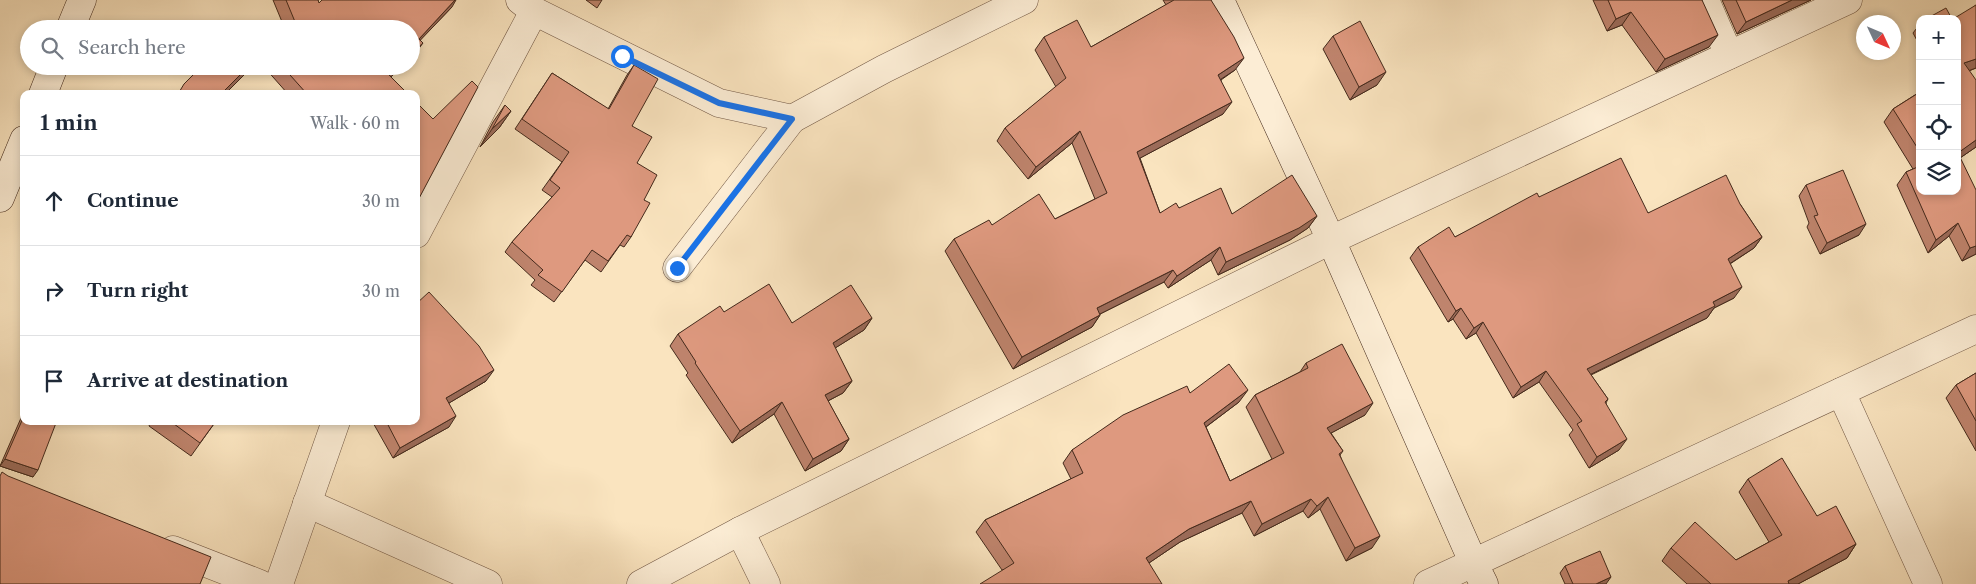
<!DOCTYPE html>
<meta charset="utf-8">
<style>
body{margin:0;font-family:"Libre Caslon Text",serif;background:#f6f6f7;color:#1f2937}
.controls{position:absolute;right:15px;top:15px;display:grid;overflow:hidden;border-radius:10px;box-shadow:0 2px 8px #0003}
.controls button{width:45px;height:45px;display:grid;place-items:center;padding:0;border:0;border-bottom:1px solid #e0e1e3;background:#fff;color:#1f2937;font:25px sans-serif}
.compass{position:absolute;left:1856px;top:15px;width:45px;height:45px;border-radius:50%;background:#fff;box-shadow:0 2px 8px #0003;rotate:134deg}
.stop{position:absolute;width:15px;height:15px;margin:-11px;border:4px solid #1a73e8;border-radius:50%;background:#fff}
.stop.end{background:#1a73e8;border-color:#fff;box-shadow:0 1px 5px #0008}
.list{margin:0;padding:0;list-style:none}
h2{display:flex;justify-content:space-between;align-items:center;height:65px;margin:0;padding:0 20px;font-size:21px}
h2 small{font-size:16px;font-weight:400;color:#747a83}
.list li{display:grid;grid-template-columns:32px 1fr auto;gap:15px;align-items:center;box-sizing:border-box;height:90px;padding:0 20px;border-top:1px solid #e0e1e3}
.list b{display:block;font-size:19px;white-space:nowrap}
.list em{font-size:16px;font-style:normal;color:#747a83}
.icon{flex:none;width:28px;height:28px;fill:none;stroke:currentColor;stroke-width:2;stroke-linecap:round;stroke-linejoin:round}
.map{position:relative;flex:none;width:1976px;height:584px;overflow:hidden}
.search{position:absolute;background:#fff;box-shadow:0 2px 8px #0003;left:20px;top:20px;width:400px;height:55px;display:flex;align-items:center;gap:12px;box-sizing:border-box;padding:0 18px;border-radius:28px;color:#747a83;font-size:19px}
.panel{position:absolute;background:#fff;box-shadow:0 2px 8px #0003;left:20px;top:90px;width:400px;height:335px;border-radius:10px}
.map>svg:first-child{display:block}
.lines{fill:none;stroke-linecap:round;stroke-linejoin:round}
.street-casing{stroke:#725845;stroke-width:29}
.secondary-casing{stroke:#442a1c;stroke-width:29}
.street{stroke:#fcedd5;stroke-width:28}
.secondary{stroke:#fcedd5;stroke-width:28}
.wall{fill:#bf846d;stroke:#442a1c}
.shaded-wall{fill:#9b6b59;stroke:#442a1c}
.building{fill:#de997f;stroke:#442a1c}
.route{stroke:#1a73e8;stroke-width:6}
</style>
<div class="map">
<svg width="1976" height="584" viewBox="0 0 1976 584">
<rect width="100%" height="100%" fill="#fae4bf"/>
<filter id="stains"><feTurbulence type="fractalNoise" baseFrequency=".004" numOctaves="4"/><feColorMatrix values="0 0 0 0 .2 0 0 0 0 .09 0 0 0 0 .02 0 0 0 .5 -.17"/></filter>
<radialGradient id="worn" r=".72"><stop offset=".6" stop-color="#630" stop-opacity="0"/><stop offset="1" stop-color="#630" stop-opacity=".3"/></radialGradient>
<g class="lines">
<defs>
<g id="street">
<path d="M520,0L534,11L719,103L792,119L884,69L1024,0"/>
<path d="M1705,0L1729,55"/>
<path d="M416,234L534,11"/>
<path d="M677,268L792,119"/>
<path d="M1841,392L1928,584"/>
<path d="M307,503L488,584"/>
<path d="M740,531L766,584"/>
<path d="M173,550L260,584"/>
<path d="M279,584L336,421"/>
<path d="M641,584L740,531L1331,240L1848,0"/>
<path d="M1428,584L1976,329"/>
</g>
<g id="secondary">
<path d="M1220,0L1331,240L1473,562L1484,584"/>
<path d="M70,29L82,0"/>
<path d="M43,94L54,66"/>
<path d="M0,198L24,140"/>
</g>
</defs>
<use href="#street" class="street-casing"/>
<use href="#secondary" class="secondary-casing"/>
<use href="#street" class="street"/>
<use href="#secondary" class="secondary"/>
</g>
<g class="wall">
<path d="M273,0H318L319,3L452,7L420,40L414,55L411,29H285Z"/>
<path d="M586,0H602L597,8Z"/>
<path d="M1163,0H1211L1235,70L1221,80L1223,114L1140,158L1160,213L1179,208L1232,214L1317,216L1308,228L1290,240L1218,275L1211,260L1168,288L1164,282L1100,314V315L1092,327L1013,369L945,251L954,239L992,225L1055,219L1095,199L1072,143L1028,179L997,141L1005,128L1056,87L1035,50L1044,37L1091,47L1166,5Z"/>
<path d="M1593,0H1702L1709,47L1656,72L1622,25L1607,31Z"/>
<path d="M1722,0H1811L1737,34Z"/>
<path d="M1976,5V68L1969,71L1976,147L1960,158L1976,254L1962,261L1949,236L1928,253L1897,185L1906,172L1913,169L1884,122L1893,109L1918,93L1920,91V191H1957V19Z"/>
<path d="M1920,24V46L1913,33Z"/>
<path d="M1333,36L1377,85L1350,100L1323,49Z"/>
<path d="M634,65L632,126L637,163L644,200L631,237L624,247L620,245L601,272L585,260L554,302L531,285L535,280L505,252L512,242L552,197L542,190L562,162L515,129L552,73L608,109L627,75Z"/>
<path d="M266,66H402L391,77L408,94H288L265,68Z"/>
<path d="M505,105L511,111L499,128L480,147L493,122Z"/>
<path d="M1806,185L1859,235L1820,254L1807,227L1809,223L1799,196Z"/>
<path d="M1539,197L1648,213L1740,204L1762,237L1754,248L1730,264L1734,298L1714,308L1707,318L1591,375L1608,399L1606,403L1619,450L1589,468L1569,435L1573,430L1539,382L1513,398L1476,333L1466,339L1453,319L1448,322L1410,258L1418,247L1455,237Z"/>
<path d="M724,312L792,323L872,318L864,330L835,348L852,381L843,393L828,401L849,439L841,451L805,471L774,414L732,443L686,375L688,373L670,346L678,334Z"/>
<path d="M1306,363L1365,415L1331,433L1343,451L1340,455L1372,548L1346,561L1320,509L1308,518L1303,511L1254,536L1242,513L1180,542L1149,563L1002,570L976,532L985,520L1071,479L1063,463L1072,450L1190,393L1239,402L1206,427L1230,481L1272,459L1246,407L1255,395L1300,372Z"/>
<path d="M1976,373V451L1946,398L1956,385Z"/>
<path d="M486,381L449,403V427L393,458L372,421H416Z"/>
<path d="M24,414V421L33,477L0,466L21,418Z"/>
<path d="M151,421H216L191,456L149,426Z"/>
<path d="M1748,479L1817,516L1856,544L1847,558L1798,584H1687L1662,561L1671,548L1736,560L1769,542L1739,492Z"/>
<path d="M1565,566L1606,584H1565L1560,573Z"/>
</g>
<g class="shaded-wall">
<path d="M455,0H456L452,7L411,50L419,39Z"/>
<path d="M1792,0H1811L1737,34L1746,22Z"/>
<path d="M1631,12L1622,25L1607,31L1616,19Z"/>
<path d="M1718,35L1709,47L1656,72L1665,59Z"/>
<path d="M423,43L414,55L411,58V54Z"/>
<path d="M1244,58L1235,70L1209,87L1218,75Z"/>
<path d="M1976,59V68L1957,75L1964,63Z"/>
<path d="M249,66H250L245,74L225,94H221Z"/>
<path d="M398,66H402L381,87L389,75Z"/>
<path d="M1386,72L1377,85L1350,100L1359,87Z"/>
<path d="M1232,102L1223,114L1129,164L1137,152Z"/>
<path d="M511,111L499,128L480,147L492,129Z"/>
<path d="M1080,131L1072,143L1028,179L1036,167Z"/>
<path d="M1976,140V147L1957,160V153Z"/>
<path d="M1317,216L1308,228L1290,240L1218,275L1226,262Z"/>
<path d="M1958,223L1949,236L1928,253L1936,240Z"/>
<path d="M1866,224L1859,235L1820,254L1827,243Z"/>
<path d="M1762,237L1754,248L1720,270L1728,259Z"/>
<path d="M1976,246V254L1962,261L1970,248Z"/>
<path d="M1220,247L1211,260L1168,288L1177,276Z"/>
<path d="M1173,270L1164,282L1088,320L1097,308Z"/>
<path d="M1742,287L1734,298L1714,308L1707,318L1579,380L1587,369L1713,302Z"/>
<path d="M1461,308L1453,319L1448,322L1456,311Z"/>
<path d="M1100,315L1092,327L1013,369L1022,357Z"/>
<path d="M872,318L864,330L824,355L833,343Z"/>
<path d="M1483,322L1476,333L1466,339L1474,328Z"/>
<path d="M494,370L486,381L439,409L446,398Z"/>
<path d="M1546,371L1539,382L1513,398L1521,387Z"/>
<path d="M852,381L843,393L816,407L825,395Z"/>
<path d="M1248,390L1239,402L1195,435L1204,423Z"/>
<path d="M782,402L774,414L732,443L740,431Z"/>
<path d="M1373,403L1365,415L1318,440L1327,428Z"/>
<path d="M456,416L449,427L393,458L400,448Z"/>
<path d="M849,439L841,451L805,471L813,459Z"/>
<path d="M1627,439L1619,450L1589,468L1597,457Z"/>
<path d="M5,459L38,470L33,477L0,466Z"/>
<path d="M1328,497L1320,509L1308,518L1317,506Z"/>
<path d="M1311,499L1303,511L1254,536L1262,524Z"/>
<path d="M1251,501L1242,513L1180,542L1137,571L1146,558L1189,529Z"/>
<path d="M1380,536L1372,548L1346,561L1355,548Z"/>
<path d="M1856,544L1847,558L1798,584H1786L1788,581Z"/>
<path d="M1611,577L1606,584H1596Z"/>
</g>
<g class="building">
<path d="M286,0H318L319,3L322,0H455L419,39L423,43L411,54V29H298Z"/>
<path d="M1174,0H1211L1234,37L1244,58L1218,75L1232,102L1137,152L1160,213L1176,203L1179,208L1221,188L1232,214L1292,175L1317,216L1299,228L1226,262L1220,247L1177,276L1173,270L1097,308L1100,315L1022,357L954,239L989,220L992,225L1039,194L1055,219L1107,193L1080,131L1036,167L1005,128L1066,78L1044,37L1077,20L1091,47Z"/>
<path d="M1608,0H1702L1718,35L1665,59L1631,12L1616,19Z"/>
<path d="M1736,0H1792L1746,22Z"/>
<path d="M1976,5V59L1964,63L1976,80V140L1958,153L1976,190V246L1970,248L1958,223L1936,240L1906,172L1920,166V191H1957V19H1953Z"/>
<path d="M1946,8L1952,19H1926Z"/>
<path d="M1360,21L1386,72L1359,87L1333,36Z"/>
<path d="M634,65L658,79L632,126L652,137L637,163L657,175L644,200L650,203L631,237L627,235L608,261L592,250L562,292L538,275L543,270L512,242L560,188L550,180L569,152L522,119L552,73L609,109Z"/>
<path d="M202,66H249L221,94H178L184,84Z"/>
<path d="M282,66H398L389,75L408,94H307Z"/>
<path d="M472,81L478,87L416,204V173L419,171L416,168V102L433,119Z"/>
<path d="M1920,92V152L1893,109Z"/>
<path d="M505,105L511,111L492,129Z"/>
<path d="M1621,158L1648,213L1726,175L1740,204L1762,237L1728,259L1742,287L1713,302L1715,306L1587,369L1608,399L1605,402L1627,439L1597,457L1577,424L1582,421L1546,371L1521,387L1483,322L1474,328L1461,308L1456,311L1418,247L1449,227L1455,237L1537,193L1539,197Z"/>
<path d="M1843,170L1866,224L1827,243L1814,216L1818,215L1806,185Z"/>
<path d="M769,284L792,323L851,285L872,318L833,343L852,381L825,395L849,439L813,459L782,402L740,431L695,363L696,362L678,334L720,306L724,312Z"/>
<path d="M429,292L479,346L494,370L446,398L456,416L400,448L386,421H416V304Z"/>
<path d="M1342,344L1373,403L1327,428L1343,451L1339,454L1380,536L1355,548L1328,497L1317,506L1311,499L1262,524L1251,501L1189,529L1146,558L1162,584H980L1014,563L985,520L1083,473L1072,450L1123,415L1187,386L1190,393L1229,364L1248,390L1204,423L1230,481L1284,453L1255,395L1308,368L1306,363Z"/>
<path d="M1976,373V421L1956,385Z"/>
<path d="M24,416V421H51L56,423L38,470L5,459Z"/>
<path d="M170,421H216L200,443Z"/>
<path d="M1782,458L1817,516L1836,506L1856,544L1788,581L1789,584H1711L1671,548L1695,522L1736,560L1782,535L1748,479Z"/>
<path d="M2,472L8,476L211,557L200,584H0V476Z"/>
<path d="M1600,551L1611,577L1596,584H1573L1565,566Z"/>
</g>
<g class="lines">
<path class="route" d="M622,56L719,103L792,119L677,268"/>
</g>
<rect width="100%" height="100%" filter="url(#stains)"/>
<rect width="100%" height="100%" fill="url(#worn)"/>
</svg>
<div class="controls">
<button>+</button>
<button>−</button>
<button><svg class="icon" aria-label="locate" viewBox="0 0 24 24"><circle cx="12" cy="12" r="6"/><path d="M12 2v4M12 18v4M2 12h4M18 12h4"/></svg></button>
<button><svg class="icon" aria-label="layers" viewBox="0 0 24 24"><path d="M12 4l9 5-9 5-9-5zM3 14l9 5 9-5"/></svg></button>
</div>
<svg class="compass" viewBox="-18 -18 36 36"><path d="M0-13l5 13h-10z" fill="#e53935"/><path d="M0 13l5-13h-10z" fill="#747a83"/></svg>
<div class="stop" style="left:622px;top:56px"></div>
<div class="stop end" style="left:677px;top:268px"></div>
<div class="search"><svg class="icon" aria-label="search" viewBox="0 0 24 24"><circle cx="10" cy="10" r="6"/><path d="M15 15l6 6"/></svg>Search here</div>
<section class="panel">
<h2>1 min<small>Walk · 60 m</small></h2>
<ul class="list">
<li><svg class="icon" aria-label="ahead" viewBox="0 0 24 24"><path d="M12 20V5M6 11l6-6 6 6"/></svg><div><b>Continue</b></div><em>30 m</em></li>
<li><svg class="icon" aria-label="right" viewBox="0 0 24 24"><path d="M7 20v-9h11M14 6l5 5-5 5"/></svg><div><b>Turn right</b></div><em>30 m</em></li>
<li><svg class="icon" aria-label="arrive" viewBox="0 0 24 24"><path d="M6 21V4h12l-3 4 3 4H6"/></svg><div><b>Arrive at destination</b></div></li>
</ul>
</section>
</div>
